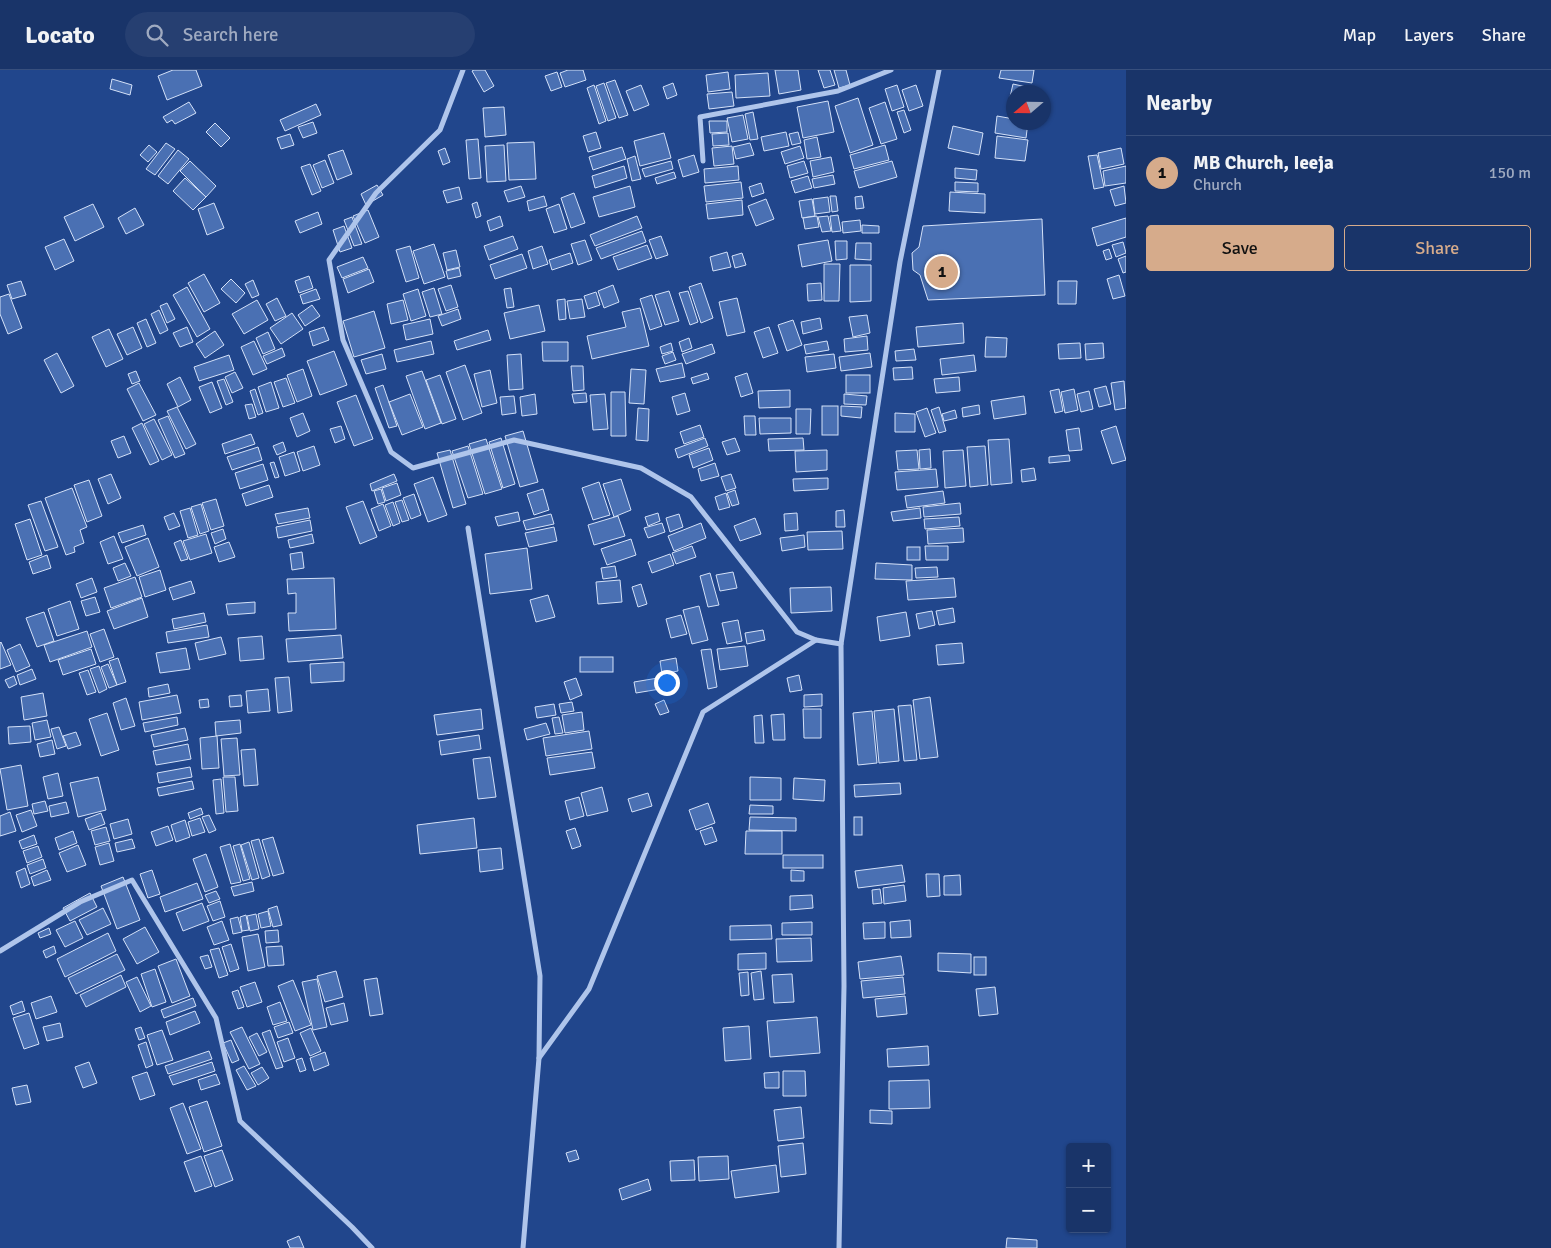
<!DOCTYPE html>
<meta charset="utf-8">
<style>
body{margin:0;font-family:Signika,sans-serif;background:#263f71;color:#f1f3f6}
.controls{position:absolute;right:15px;bottom:15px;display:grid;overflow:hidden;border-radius:5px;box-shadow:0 1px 4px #0004}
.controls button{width:45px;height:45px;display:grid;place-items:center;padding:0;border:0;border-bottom:1px solid #374f7d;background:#193469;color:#f1f3f6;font:25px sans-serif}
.compass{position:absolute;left:1006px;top:15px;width:45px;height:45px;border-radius:50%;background:#193469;box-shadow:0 1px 4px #0004;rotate:250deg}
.you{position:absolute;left:666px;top:612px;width:18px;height:18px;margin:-12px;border:4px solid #fff;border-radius:50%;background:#1a73e8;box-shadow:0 0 0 8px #1a73e833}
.badge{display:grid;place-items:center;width:32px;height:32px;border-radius:50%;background:#d6ab8b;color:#111;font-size:16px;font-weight:700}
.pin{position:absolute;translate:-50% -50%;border:2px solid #fff;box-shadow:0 1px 5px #0006}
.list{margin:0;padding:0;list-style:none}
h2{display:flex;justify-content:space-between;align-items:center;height:65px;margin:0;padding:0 20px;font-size:21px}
h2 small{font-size:16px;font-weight:400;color:#9faac0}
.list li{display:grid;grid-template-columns:32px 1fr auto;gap:15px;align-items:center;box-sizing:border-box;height:75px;padding:0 20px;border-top:1px solid #374f7d}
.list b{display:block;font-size:19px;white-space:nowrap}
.list p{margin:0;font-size:16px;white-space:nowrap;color:#9faac0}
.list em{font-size:16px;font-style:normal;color:#9faac0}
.actions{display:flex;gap:10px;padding:15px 20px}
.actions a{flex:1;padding:11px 0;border:1px solid #d6ab8b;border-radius:5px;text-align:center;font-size:18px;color:#d6ab8b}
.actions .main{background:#d6ab8b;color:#111}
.icon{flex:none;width:28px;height:28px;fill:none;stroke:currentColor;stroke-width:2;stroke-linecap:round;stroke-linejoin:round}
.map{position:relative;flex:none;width:1126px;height:1178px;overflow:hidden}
header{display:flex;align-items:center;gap:30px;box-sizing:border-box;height:70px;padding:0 25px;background:#193469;border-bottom:1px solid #374f7d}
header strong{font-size:24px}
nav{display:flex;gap:28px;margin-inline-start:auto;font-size:18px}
.search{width:350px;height:45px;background:#263f71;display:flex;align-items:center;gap:12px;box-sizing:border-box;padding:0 18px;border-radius:28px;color:#9faac0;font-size:19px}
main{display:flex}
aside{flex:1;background:#193469}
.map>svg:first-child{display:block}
.building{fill:#4a70b3;stroke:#d4e1f8}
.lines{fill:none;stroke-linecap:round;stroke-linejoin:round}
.minor{stroke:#afc5eb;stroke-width:5}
</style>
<header>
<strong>Locato</strong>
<div class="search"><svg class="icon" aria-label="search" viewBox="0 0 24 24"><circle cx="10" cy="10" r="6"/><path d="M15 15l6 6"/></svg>Search here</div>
<nav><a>Map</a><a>Layers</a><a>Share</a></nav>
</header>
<main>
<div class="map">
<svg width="1126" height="1178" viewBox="0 0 1126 1178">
<rect width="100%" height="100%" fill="#21468c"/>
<g class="building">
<path d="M173,0H196L202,16L167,30L158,6Z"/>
<path d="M474,0H485L494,16L484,22L472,1Z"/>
<path d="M568,0H583L586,10L565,17L560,3Z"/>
<path d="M775,0H798L801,20L779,24Z"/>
<path d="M818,0H830L835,15L824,18Z"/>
<path d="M834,0H846L850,15L839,18Z"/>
<path d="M1001,0H1034L1032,13L999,8Z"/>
<path d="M557,2L562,17L551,21L545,6Z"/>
<path d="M728,2L730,19L708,22L706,5Z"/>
<path d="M768,3L770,26L736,28L735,5Z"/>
<path d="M112,9L132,15L130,25L110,19Z"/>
<path d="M615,10L628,45L619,48L606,13Z"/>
<path d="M604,13L616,48L608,51L596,16Z"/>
<path d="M673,13L677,25L667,29L663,17Z"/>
<path d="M1013,14L1031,18V22H1014V28L1010,27Z"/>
<path d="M594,15L606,51L599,54L587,18Z"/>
<path d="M641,15L649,35L634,41L626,21Z"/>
<path d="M897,15L904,37L892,41L885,19Z"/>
<path d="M916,15L923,36L909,41L902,20Z"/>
<path d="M732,22L734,36L709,39L707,24Z"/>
<path d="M858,28L873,75L850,83L835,36Z"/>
<path d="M828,31L834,62L803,68L797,37Z"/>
<path d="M189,32L196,43L175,54L172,50L167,53L163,47Z"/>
<path d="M885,32L897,69L881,74L869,38Z"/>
<path d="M316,34L321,45L285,61L280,50Z"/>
<path d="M504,37L506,65L485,67L483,38Z"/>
<path d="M904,40L911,60L904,63L897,42Z"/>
<path d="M753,42L758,69L750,70L745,44Z"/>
<path d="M743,45L748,69L732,72L727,48Z"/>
<path d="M997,46L1014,49V52H1028L1026,68L995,63Z"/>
<path d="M709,51H727V62L710,63Z"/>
<path d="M313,52L317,63L303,68L298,57Z"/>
<path d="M215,53L230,68L221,77L206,62Z"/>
<path d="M953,56L983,63L979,85L948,78Z"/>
<path d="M596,62L601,78L588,82L583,66Z"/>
<path d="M786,62L789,76L764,81L761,67Z"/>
<path d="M798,62L801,73L792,75L789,64Z"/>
<path d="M664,63L671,88L640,96L634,71Z"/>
<path d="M728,63L729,75L713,76L712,64Z"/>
<path d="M290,64L294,75L281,79L277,68Z"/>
<path d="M997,66L1028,70L1025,91L995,88Z"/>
<path d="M817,67L821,87L807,89L804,70Z"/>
<path d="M478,69L481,108L469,109L466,70Z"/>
<path d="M534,72L536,109L509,110L507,73Z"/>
<path d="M166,73L175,79L155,105L146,99Z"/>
<path d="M750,73L754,85L736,89L733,77Z"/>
<path d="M149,75L157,82L148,92L140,85Z"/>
<path d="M504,75L506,111L487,112L485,76Z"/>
<path d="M885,75L889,90L854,99L850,85Z"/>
<path d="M732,76L734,94L714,96L712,78Z"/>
<path d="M800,76L804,88L785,94L781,82Z"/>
<path d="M622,77L626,89L593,100L589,87Z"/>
<path d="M445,78L450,92L443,95L438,81Z"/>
<path d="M1121,78L1124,94L1101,99L1098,83Z"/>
<path d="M178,80L189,89L168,114L158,106Z"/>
<path d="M343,80L352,104L337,110L328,85Z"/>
<path d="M694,85L699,102L683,107L678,90Z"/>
<path d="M1097,85L1104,117L1094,119L1088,86Z"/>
<path d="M635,86L641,109L632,111L627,89Z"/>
<path d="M831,87L834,102L813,107L810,91Z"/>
<path d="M325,90L334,113L322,118L313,95Z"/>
<path d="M190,91L216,116L206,127L180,101Z"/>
<path d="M671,91L673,99L645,107L642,99Z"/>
<path d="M804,91L808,103L790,108L787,96Z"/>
<path d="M892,91L897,107L859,118L854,101Z"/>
<path d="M310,94L321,121L312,125L301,97Z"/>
<path d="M624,96L627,108L595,118L592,106Z"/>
<path d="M738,96L739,110L705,113L704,99Z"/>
<path d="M1126,96V113L1105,116L1103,101Z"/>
<path d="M955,98L977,100L976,110L955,108Z"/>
<path d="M674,102L676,108L657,114L655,108Z"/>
<path d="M833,105L835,114L814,118L812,109Z"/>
<path d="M808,106L812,118L795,123L791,111Z"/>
<path d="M185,108L206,127L193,140L173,121Z"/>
<path d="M741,112L743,128L706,132L704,116Z"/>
<path d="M955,112L978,113V122L955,121Z"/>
<path d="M761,113L764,123L752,127L749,117Z"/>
<path d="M377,115L383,125L366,135L361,124Z"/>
<path d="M521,116L525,127L508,132L504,121Z"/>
<path d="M630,116L635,137L599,147L593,127Z"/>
<path d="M1124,116L1126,133L1115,136L1110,120Z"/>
<path d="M459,117L462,129L447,133L443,121Z"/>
<path d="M950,122L985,124V143L949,141Z"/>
<path d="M574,123L585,153L571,158L561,128Z"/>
<path d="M544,126L547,136L529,141L527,131Z"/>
<path d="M830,126H836L838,141L832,142Z"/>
<path d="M862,126L864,138L856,139L855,127Z"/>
<path d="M828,127L830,142L815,144L813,129Z"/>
<path d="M766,129L774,149L756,156L748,136Z"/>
<path d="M812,129L815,146L802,148L799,131Z"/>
<path d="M742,130L743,145L708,149L706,134Z"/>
<path d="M477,132L481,146L476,148L472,134Z"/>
<path d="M214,133L224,158L207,165L198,139Z"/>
<path d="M93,134L104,157L75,171L64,147Z"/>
<path d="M559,134L567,159L554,163L546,139Z"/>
<path d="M135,138L144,155L126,164L118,148Z"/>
<path d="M368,140L379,167L365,173L353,146Z"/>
<path d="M318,142L322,154L300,163L295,151Z"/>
<path d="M838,145L841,161L832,162L830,146Z"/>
<path d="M500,146L503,156L490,161L487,151Z"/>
<path d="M637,146L642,158L595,176L590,165Z"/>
<path d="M817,146L819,157L805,159L803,148Z"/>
<path d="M828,146L831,161L822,162L818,147Z"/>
<path d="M352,147L362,174L354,176L344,150Z"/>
<path d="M1126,148V167L1097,176L1092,158Z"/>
<path d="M1042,149L1045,225L928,230L920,205L913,200L912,183L919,177L923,156Z"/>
<path d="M860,150L861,161L843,163L842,152Z"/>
<path d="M862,155L879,156V163H862Z"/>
<path d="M344,156L352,178L340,182L333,160Z"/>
<path d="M642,161L646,172L601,189L596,178Z"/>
<path d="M513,166L518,179L489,190L484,176Z"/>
<path d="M661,166L668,185L656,189L649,170Z"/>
<path d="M64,169L74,191L55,200L45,177Z"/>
<path d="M585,170L592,190L578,195L571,174Z"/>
<path d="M828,170L832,191L802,197L798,175Z"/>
<path d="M835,171H847V189L836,190Z"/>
<path d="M1123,172L1126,183L1116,187L1112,175Z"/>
<path d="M856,173H871V190L855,189Z"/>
<path d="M434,174L445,207L424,214L413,181Z"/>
<path d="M647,175L652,188L618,200L613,187Z"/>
<path d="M410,176L419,208L406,212L396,180Z"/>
<path d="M542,176L548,194L533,199L528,181Z"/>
<path d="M1109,179L1112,188L1106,190L1103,181Z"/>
<path d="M456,180L460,197L447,200L443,183Z"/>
<path d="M727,182L731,197L713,201L710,187Z"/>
<path d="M570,183L573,193L552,200L549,190Z"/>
<path d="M742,183L746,195L735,198L732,186Z"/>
<path d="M522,184L527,198L495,209L490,195Z"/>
<path d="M1126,186V202L1123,203L1118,189Z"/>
<path d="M363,187L368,198L342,208L337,197Z"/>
<path d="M824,194H840L839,231H824Z"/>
<path d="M850,195H871V231L850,232Z"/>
<path d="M459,198L461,206L448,209L446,201Z"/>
<path d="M369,199L374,212L348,223L343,209Z"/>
<path d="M204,204L220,233L204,242L188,213Z"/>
<path d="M1119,205L1125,226L1113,229L1107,209Z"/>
<path d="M309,206L313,218L299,223L295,211Z"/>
<path d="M231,209L245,223L236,233L221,219Z"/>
<path d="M253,210L259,225L252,228L245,214Z"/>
<path d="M21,211L26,225L12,229L7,215Z"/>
<path d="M1058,211H1077L1076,234H1058Z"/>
<path d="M701,213L713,248L701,253L689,217Z"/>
<path d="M821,213L822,230L808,231L807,214Z"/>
<path d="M451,215L458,237L446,241L438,219Z"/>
<path d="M613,215L619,232L604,238L598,221Z"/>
<path d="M187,217L210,259L197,267L173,225Z"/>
<path d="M434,218L442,244L430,247L422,222Z"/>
<path d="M511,218L514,237L507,238L504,219Z"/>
<path d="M316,219L320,229L303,234L300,225Z"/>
<path d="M418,219L426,246L411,251L403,224Z"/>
<path d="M669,221L679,251L665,255L655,225Z"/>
<path d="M688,221L698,252L690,255L679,223Z"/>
<path d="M596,222L600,235L588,239L584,226Z"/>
<path d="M9,224L22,258L8,264L0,244V227Z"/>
<path d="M652,225L662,256L650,260L640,229Z"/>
<path d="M277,228L286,246L275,251L266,234Z"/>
<path d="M737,228L745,262L727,266L719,232Z"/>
<path d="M565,229L566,249L559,250L557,230Z"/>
<path d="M582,229L585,247L570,249L567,231Z"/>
<path d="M257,230L268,250L244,264L232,244Z"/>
<path d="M403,230L408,250L391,254L387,234Z"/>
<path d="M167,233L175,249L167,253L160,236Z"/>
<path d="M312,235L320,246L305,256L298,245Z"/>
<path d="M539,235L545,261L510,269L504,243Z"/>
<path d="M640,238L649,276L592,289L587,266L626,257L622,242Z"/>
<path d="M458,239L461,249L442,256L438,246Z"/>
<path d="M159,240L168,260L160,264L151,244Z"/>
<path d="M374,241L385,278L354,287L343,251Z"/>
<path d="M292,243L303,259L281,274L270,258Z"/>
<path d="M867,245L870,263L853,267L849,247Z"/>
<path d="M820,248L822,259L803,264L801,252Z"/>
<path d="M146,249L156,273L147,277L137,253Z"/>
<path d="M430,249L433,264L406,270L403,255Z"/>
<path d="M793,250L802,275L787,281L778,255Z"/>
<path d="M963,253L964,273L918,277L916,257Z"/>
<path d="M133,257L142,278L127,285L117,264Z"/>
<path d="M187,257L193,272L180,277L173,263Z"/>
<path d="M324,257L329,270L313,276L309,262Z"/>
<path d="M769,257L778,283L763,288L754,262Z"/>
<path d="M109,259L123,289L106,297L92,267Z"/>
<path d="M488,260L491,270L457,280L454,271Z"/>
<path d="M215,261L224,275L205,288L196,274Z"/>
<path d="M268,262L275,279L263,284L256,268Z"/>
<path d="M867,266L868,280L845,282L844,269Z"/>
<path d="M986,267L1007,268L1006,287H985Z"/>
<path d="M689,268L692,278L682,282L679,272Z"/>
<path d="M254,271L267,299L253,305L241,277Z"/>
<path d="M431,271L434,284L397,292L394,280Z"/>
<path d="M827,271L829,280L806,284L804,275Z"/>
<path d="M542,272H568V291H543Z"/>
<path d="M671,273L673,281L662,284L660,277Z"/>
<path d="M1080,273L1081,288L1059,289L1058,274Z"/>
<path d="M1103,273L1104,288L1086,290L1085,274Z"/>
<path d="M712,274L715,283L686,294L682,284Z"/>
<path d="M282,278L285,286L267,294L263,286Z"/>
<path d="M914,279L916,290L896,291L895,281Z"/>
<path d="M334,281L347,315L320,325L307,291Z"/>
<path d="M673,282L676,290L665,294L662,286Z"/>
<path d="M57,283L74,316L61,323L44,290Z"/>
<path d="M870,283L872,297L841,301L839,287Z"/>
<path d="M382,284L386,299L366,304L361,290Z"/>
<path d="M521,284L523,319L509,320L507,285Z"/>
<path d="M834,284L836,298L807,302L805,287Z"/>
<path d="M229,285L234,300L199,311L194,297Z"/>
<path d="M974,285L976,301L942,305L940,289Z"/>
<path d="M682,293L685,307L660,312L656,299Z"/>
<path d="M465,295L482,343L463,350L446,302Z"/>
<path d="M571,296H583L584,320L573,321Z"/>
<path d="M912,297L913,309L894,310L893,298Z"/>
<path d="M303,299L312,326L297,332L287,305Z"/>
<path d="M631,299L646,300L644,334L629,333Z"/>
<path d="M490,300L497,333L482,337L474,304Z"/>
<path d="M136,301L140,311L132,314L128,304Z"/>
<path d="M422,301L441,353L425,359L406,306Z"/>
<path d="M235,302L243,318L232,323L225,307Z"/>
<path d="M707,303L709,309L693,314L691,308Z"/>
<path d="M747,303L753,323L741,327L735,307Z"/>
<path d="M440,305L456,349L442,354L426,310Z"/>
<rect x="846" y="305" width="24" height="18"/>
<path d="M180,307L191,330L178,337L167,314Z"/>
<path d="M959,307L960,321L936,323L934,309Z"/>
<path d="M286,308L295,333L283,337L274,312Z"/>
<path d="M224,309L233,332L226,335L217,311Z"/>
<path d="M1124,311L1126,338L1115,340L1111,313Z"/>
<path d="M212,312L222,338L210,343L199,317Z"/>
<path d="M271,312L279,338L266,342L258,317Z"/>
<path d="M139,313L156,345L143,351L127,319Z"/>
<path d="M383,315L397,356L389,358L375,318Z"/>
<path d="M1106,316L1111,334L1099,337L1094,319Z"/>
<path d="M255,319L263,343L258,345L250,321Z"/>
<path d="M1059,319L1063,341L1055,343L1050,321Z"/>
<path d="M1074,319L1078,340L1065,343L1061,322Z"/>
<path d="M790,320V337L759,338L758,321Z"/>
<path d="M1089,321L1093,339L1081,342L1077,324Z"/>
<path d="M611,322H625L626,366H611Z"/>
<path d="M586,323L587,332L574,333L572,324Z"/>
<path d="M685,323L690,341L677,345L672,327Z"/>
<path d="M410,324L423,357L402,365L389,332Z"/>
<path d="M535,324L537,344L522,346L520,327Z"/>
<path d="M605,324L608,359L593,360L590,325Z"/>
<path d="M844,324L867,326L866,335L844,334Z"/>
<path d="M356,325L373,369L354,376L337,332Z"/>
<path d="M514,326L516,343L502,345L500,327Z"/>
<path d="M1024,326L1026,344L994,349L991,331Z"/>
<path d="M252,334L256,347L249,349L245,335Z"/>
<path d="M979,335L980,344L963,347L962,338Z"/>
<rect x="822" y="336" width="16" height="29"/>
<path d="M841,336L862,337L861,348L841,346Z"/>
<path d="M177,337L196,374L186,379L167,341Z"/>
<path d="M939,337L946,361L939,363L931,340Z"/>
<path d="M638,338L649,339L648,371L636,370Z"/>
<path d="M927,338L936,363L925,367L916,342Z"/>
<path d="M796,339H811L810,364H796Z"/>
<path d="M955,340L957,348L944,351L942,344Z"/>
<path d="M303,343L310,361L297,367L290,348Z"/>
<path d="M895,343L915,344V362H895Z"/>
<path d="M168,346L185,384L175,388L158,350Z"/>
<path d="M744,346H755L756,365H745Z"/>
<path d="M759,348H791V363L760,364Z"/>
<path d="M154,349L172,385L162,390L144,354Z"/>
<path d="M142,353L159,391L150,395L132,358Z"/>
<path d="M700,355L704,367L684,374L680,362Z"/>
<path d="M341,356L345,369L335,373L330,359Z"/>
<path d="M1116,356L1126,390L1112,394L1101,361Z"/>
<path d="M1079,358L1082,380L1069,381L1066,360Z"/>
<path d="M523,361L538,412L520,417L505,366Z"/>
<path d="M251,364L255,374L225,384L222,374Z"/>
<path d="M124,366L131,383L118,388L111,371Z"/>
<path d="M501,368L515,414L503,418L489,372Z"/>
<path d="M705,368L708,376L678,388L675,379Z"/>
<path d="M735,368L740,381L727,385L722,372Z"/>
<path d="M803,368L804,380L769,381L768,369Z"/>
<path d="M486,369L502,419L485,424L469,374Z"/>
<path d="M1009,369L1012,413L991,415L988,370Z"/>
<path d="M283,372L286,381L277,385L273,376Z"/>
<path d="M314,376L320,395L303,401L297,382Z"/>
<path d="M468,376L483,424L468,428L452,381Z"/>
<path d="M985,376L988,415L970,417L967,377Z"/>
<path d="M258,377L262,390L232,400L227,387Z"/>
<path d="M709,378L713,390L693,398L689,385Z"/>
<path d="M930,379L931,398L920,399L919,380Z"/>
<path d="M450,380L466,434L453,438L437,383Z"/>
<path d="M827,380V400L796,402L795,381Z"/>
<path d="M917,380L919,399L898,400L896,381Z"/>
<path d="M963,380L966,416L945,418L943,381Z"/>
<path d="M294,382L300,401L285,406L279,387Z"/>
<path d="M1069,385L1070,391L1049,393V387Z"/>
<path d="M274,392L279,407L275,408L270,393Z"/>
<path d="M715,393L719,406L701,411L698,399Z"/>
<path d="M263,394L268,410L240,419L235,403Z"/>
<path d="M1034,398L1036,410L1022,412L1021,400Z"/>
<path d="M936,399L938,417L897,420L895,402Z"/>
<path d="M111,404L121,428L108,434L98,409Z"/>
<path d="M394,404L397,411L372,421L370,414Z"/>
<path d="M731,404L736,418L726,421L721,407Z"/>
<path d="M433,407L447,445L428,452L414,414Z"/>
<path d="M828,408V419L794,421L793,409Z"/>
<path d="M621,409L631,440L614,447L603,414Z"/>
<path d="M89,410L102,446L87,452L74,415Z"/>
<path d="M599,412L610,445L593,450L582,418Z"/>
<path d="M397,413L401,425L386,431L382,418Z"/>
<path d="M269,415L273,427L246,436L242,424Z"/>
<path d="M72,418L87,457L80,460L84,473L74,477L75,482L66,485L45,428Z"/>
<path d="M381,419L385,432L378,434L374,421Z"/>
<path d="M543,419L549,440L534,445L527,424Z"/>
<path d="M735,420L739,434L732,436L727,423Z"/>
<path d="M943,421L945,433L907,438L905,426Z"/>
<path d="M726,423L730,437L719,440L715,427Z"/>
<path d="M414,424L421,445L411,449L403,428Z"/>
<path d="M216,429L224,456L211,460L202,433Z"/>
<path d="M402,430L409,450L402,452L395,432Z"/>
<path d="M41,431L58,477L45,481L28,435Z"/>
<path d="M363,431L377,467L360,474L346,437Z"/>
<path d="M393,432L400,453L393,456L385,435Z"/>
<path d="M960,433L961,444L924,447L923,437Z"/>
<path d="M201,434L209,461L200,464L191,437Z"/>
<path d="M383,434L391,456L379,461L371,439Z"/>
<path d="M190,438L198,465L188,468L180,441Z"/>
<path d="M308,438L310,448L278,454L275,444Z"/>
<path d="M920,438L921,448L893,451L891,442Z"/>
<path d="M844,440L845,457H836V441Z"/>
<path d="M518,442L520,451L498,456L495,447Z"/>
<path d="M174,443L180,456L169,460L164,447Z"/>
<path d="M658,443L660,451L648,456L645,447Z"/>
<path d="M797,443L798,460L785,461L784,444Z"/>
<path d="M551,444L554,454L526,460L523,451Z"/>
<path d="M679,444L683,457L670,462L666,448Z"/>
<path d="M618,446L625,466L594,475L588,455Z"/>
<path d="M959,447L960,456L925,459L924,449Z"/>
<path d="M755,448L761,464L740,471L734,456Z"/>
<path d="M30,449L42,485L27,490L15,454Z"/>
<path d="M310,450L312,461L278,468L276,457Z"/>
<path d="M662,453L665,462L648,468L644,458Z"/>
<path d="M701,453L706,468L674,481L668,466Z"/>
<path d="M143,455L146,465L122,473L118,463Z"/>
<path d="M554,457L557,471L529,477L525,463Z"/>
<path d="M963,458L964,472L928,474L927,460Z"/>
<path d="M223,459L226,469L215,474L211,463Z"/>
<path d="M842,461L843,479L808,480L807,462Z"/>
<path d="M206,464L212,483L190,490L183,471Z"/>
<path d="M312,464L314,473L290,478L288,470Z"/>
<path d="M804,465L805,477L782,481L780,468Z"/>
<path d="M114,466L123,489L108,494L100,472Z"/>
<path d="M148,468L159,497L137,506L125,477Z"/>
<path d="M631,469L636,485L607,495L601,479Z"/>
<path d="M181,470L188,489L181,491L174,473Z"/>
<path d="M229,472L235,487L219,492L214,477Z"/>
<path d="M692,476L696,487L676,494L672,483Z"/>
<path d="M925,476H948V490H926Z"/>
<rect x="907" y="477" width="13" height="13"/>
<path d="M527,478L532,519L490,524L485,484Z"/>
<path d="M302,482L304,498L292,500L290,484Z"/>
<path d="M670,484L674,495L652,503L648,492Z"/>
<path d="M47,485L51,498L33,504L29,492Z"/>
<path d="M125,493L131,506L118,511L113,498Z"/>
<path d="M876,493L912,495V510L875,509Z"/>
<path d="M615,496L617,507L603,509L601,498Z"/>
<path d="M937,497L938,507L916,508L915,498Z"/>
<path d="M160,500L166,520L145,527L139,507Z"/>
<path d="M733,502L737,518L720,521L716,505Z"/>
<path d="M710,503L719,535L708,537L700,506Z"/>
<path d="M135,507L142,527L111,538L104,518Z"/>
<path d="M92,508L97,522L81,528L76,514Z"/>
<path d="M334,508L336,559L289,561L288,543H296V523L288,524L287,509Z"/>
<path d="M954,508L956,527L908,530L906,511Z"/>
<path d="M620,510L622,532L598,534L596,512Z"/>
<path d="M191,511L195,523L173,530L169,518Z"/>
<path d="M641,514L647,534L638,537L632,517Z"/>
<path d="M831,517L832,541L791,543L790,518Z"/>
<path d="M548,525L555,547L536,552L530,530Z"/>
<path d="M95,527L100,542L86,546L81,531Z"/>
<path d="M142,528L148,547L114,559L107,541Z"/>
<path d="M70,531L79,559L57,566L48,539Z"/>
<path d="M255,532V543L228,545L226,534Z"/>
<path d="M699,536L708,570L692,574L683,540Z"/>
<path d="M953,538L955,552L939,555L936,541Z"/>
<path d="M932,541L935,555L919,559L916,544Z"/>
<path d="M44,542L54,571L37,577L26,548Z"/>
<path d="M906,542L910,566L880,571L877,547Z"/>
<path d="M204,543L206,552L174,559L172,549Z"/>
<path d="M681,545L687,564L671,568L666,549Z"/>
<path d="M738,550L742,571L727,574L722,553Z"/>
<path d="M207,555L209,567L168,573L166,562Z"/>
<path d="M104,559L114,587L100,592L90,564Z"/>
<path d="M763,560L765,570L747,574L745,563Z"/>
<path d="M87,561L92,577L50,592L44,575Z"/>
<path d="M341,565L343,588L288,592L286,569Z"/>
<path d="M262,566L264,589L240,591L238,568Z"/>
<path d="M221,567L226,584L199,590L195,573Z"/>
<path d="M1,572L11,595L0,599V573Z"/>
<path d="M962,573L964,593L938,595L936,575Z"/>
<path d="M20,574L30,596L16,602L7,580Z"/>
<path d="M745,576L748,596L720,600L717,579Z"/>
<path d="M186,578L190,599L160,603L156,583Z"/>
<path d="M91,579L96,594L63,605L58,590Z"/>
<path d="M711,579L717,617L708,619L701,580Z"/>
<rect x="580" y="587" width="33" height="15"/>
<path d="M118,588L126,612L117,615L109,591Z"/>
<path d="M676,588L678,601L662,604L660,591Z"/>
<path d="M344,592V611L311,613L310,594Z"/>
<path d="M108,594L117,615L109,618L101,597Z"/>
<path d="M99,596L107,619L99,623L90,599Z"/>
<path d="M32,599L36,609L20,615L17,605Z"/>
<path d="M88,600L96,622L87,625L79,603Z"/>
<path d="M799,605L802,620L790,622L787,608Z"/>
<path d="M14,606L17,614L9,618L5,610Z"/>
<path d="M670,606L672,617L636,623L634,612Z"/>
<path d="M289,607L292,641L278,643L275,608Z"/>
<path d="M576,608L582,625L570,630L564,612Z"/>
<path d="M168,614L170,623L149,627L148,618Z"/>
<path d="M268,619L270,641L248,643L246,621Z"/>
<path d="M43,623L47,646L24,650L21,627Z"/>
<path d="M822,624V636L804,637V625Z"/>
<path d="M177,625L181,643L142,650L139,632Z"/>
<path d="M241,625L242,636L230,637L229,626Z"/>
<path d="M930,627L938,687L920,689L913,630Z"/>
<path d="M126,628L135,656L121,660L113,633Z"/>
<path d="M208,629L209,637L200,638L199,630Z"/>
<path d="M664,630L669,642L660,645L655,634Z"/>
<path d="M572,632L574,641L561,643L559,634Z"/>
<path d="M554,634L556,645L537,648L535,637Z"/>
<path d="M911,635L917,690L904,691L898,636Z"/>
<path d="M481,639L483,659L437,665L434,645Z"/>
<path d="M803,639H821V668H804Z"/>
<path d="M894,639L899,691L879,693L874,641Z"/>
<path d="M872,641L877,693L858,695L853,643Z"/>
<path d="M582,642L584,660L565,663L562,645Z"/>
<path d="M107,643L119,680L101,686L89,649Z"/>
<path d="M784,644L785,670H773L771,645Z"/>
<path d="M762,645L764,673H755L754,646Z"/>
<path d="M177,647L178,655L145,662L143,653Z"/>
<path d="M559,647L563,663L555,664L552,648Z"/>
<path d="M47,650L51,667L35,670L32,653Z"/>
<path d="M240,650L241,663L216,666L215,652Z"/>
<path d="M546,653L550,664L527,670L524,659Z"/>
<path d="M30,656L31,672L9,674L8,657Z"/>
<path d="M59,657L66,676L57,679L51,659Z"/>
<path d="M185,658L188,670L154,677L151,665Z"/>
<path d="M589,661L592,679L546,686L543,668Z"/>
<path d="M76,662L81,675L68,679L63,666Z"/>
<path d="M479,665L481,679L441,685L439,671Z"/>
<path d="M217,666L219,698L202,699L200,668Z"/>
<path d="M237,668L240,705L224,706L221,669Z"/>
<path d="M52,670L55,684L40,687L37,674Z"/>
<path d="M188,674L191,689L156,695L153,681Z"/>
<path d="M255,679L258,715L244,716L241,680Z"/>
<path d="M592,682L595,698L550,705L547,688Z"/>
<path d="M490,687L496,727L478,729L473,689Z"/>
<path d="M21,695L28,736L7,740L0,699Z"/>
<path d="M190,697L192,707L159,713L157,703Z"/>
<path d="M58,703L63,726L48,729L43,707Z"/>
<path d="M98,707L106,740L78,747L70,713Z"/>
<path d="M223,707H235L238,741L226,742Z"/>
<path d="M750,707L781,708V730H750Z"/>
<path d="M794,708L825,710L824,731L793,729Z"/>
<path d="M221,709L224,743L216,744L213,710Z"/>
<path d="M192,711L194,719L159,726L157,718Z"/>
<path d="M900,713L901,724L855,727L854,715Z"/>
<path d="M602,717L608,741L587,746L581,723Z"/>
<path d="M648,723L652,736L632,742L628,729Z"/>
<path d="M579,727L584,746L570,750L565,731Z"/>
<path d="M45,731L48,741L34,744L32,734Z"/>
<path d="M66,732L69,743L51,747L49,736Z"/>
<path d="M708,733L715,753L696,760L689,740Z"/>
<path d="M750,735L773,736V744H749Z"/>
<path d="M201,738L203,744L190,749L188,743Z"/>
<path d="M31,740L37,756L22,762L16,745Z"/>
<path d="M10,742L16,761L0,766V746Z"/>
<path d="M101,743L105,754L89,760L85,749Z"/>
<path d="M209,745L216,760L209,763L202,747Z"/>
<path d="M750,747L796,748V761L749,760Z"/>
<rect x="854" y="747" width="8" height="18"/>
<path d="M200,748L205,762L192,766L188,752Z"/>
<path d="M474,748L477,778L420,784L417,755Z"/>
<path d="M128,749L132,764L114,769L110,754Z"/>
<path d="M185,750L190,767L176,772L171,755Z"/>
<path d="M168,756L173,770L156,776L151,762Z"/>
<path d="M106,757L110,771L95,775L91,761Z"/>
<path d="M712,757L717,771L705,775L700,761Z"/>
<path d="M575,758L581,776L572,779L566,761Z"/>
<path d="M73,761L77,773L59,780L55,768Z"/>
<path d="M746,761H782V784H745Z"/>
<path d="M34,765L37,774L22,779L19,771Z"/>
<path d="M273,767L284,803L273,806L262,770Z"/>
<path d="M132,769L135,778L117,782L115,773Z"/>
<path d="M259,769L270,806L262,809L251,771Z"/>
<path d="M249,772L259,808L252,810L241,775Z"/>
<path d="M109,773L114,791L100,795L95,777Z"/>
<path d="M230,774L241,812L231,814L220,777Z"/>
<path d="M240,774L250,809L243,811L233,776Z"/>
<path d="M78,775L86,795L67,802L59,783Z"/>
<path d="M38,776L42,787L27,793L23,781Z"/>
<path d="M501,778L503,799L480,802L478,780Z"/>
<path d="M206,784L218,817L205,822L193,789Z"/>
<rect x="783" y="785" width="40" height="13"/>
<path d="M43,789L46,798L30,804L27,795Z"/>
<path d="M902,795L905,812L858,818L855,801Z"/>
<path d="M25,798L30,814L21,818L16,802Z"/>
<path d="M47,800L51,810L34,816L31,807Z"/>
<path d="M152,800L160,824L148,828L140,804Z"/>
<path d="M791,800L804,801V811H791Z"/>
<path d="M926,804H939L940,826L927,827Z"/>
<path d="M960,805L961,825H944V806Z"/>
<path d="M123,807L140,850L117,859L101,816Z"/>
<path d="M252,812L254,821L234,826L231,817Z"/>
<path d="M197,813L203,829L165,842L160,827Z"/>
<path d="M904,815L906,831L884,834L883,818Z"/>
<path d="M880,819L882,833L873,834L872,820Z"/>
<path d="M216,821L220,829L209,833L205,825Z"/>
<path d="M90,823L97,837L70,851L63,838Z"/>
<path d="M812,825L813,838L790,840V826Z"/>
<path d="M220,831L225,847L213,851L207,836Z"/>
<path d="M202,833L209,851L183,861L176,843Z"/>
<path d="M277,836L282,855L273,857L268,839Z"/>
<path d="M103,838L111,854L87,865L79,850Z"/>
<path d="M268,841L271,856L261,858L258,844Z"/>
<path d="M256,844L259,859L250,861L247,846Z"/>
<path d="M246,845L249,860L242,861L240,847Z"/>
<path d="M238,847L242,862L233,864L230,849Z"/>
<path d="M910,850L911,867L891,868L890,852Z"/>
<path d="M75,851L83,868L65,877L56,860Z"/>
<path d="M222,851L229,870L214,875L207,857Z"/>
<path d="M812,852V865H782V853Z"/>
<path d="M885,852V868L864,869L863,853Z"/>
<path d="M771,855L772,869L730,870V856Z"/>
<path d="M145,857L159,882L137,894L123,869Z"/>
<path d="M49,858L51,864L40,868L38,863Z"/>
<path d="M278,860L279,872L266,873L265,861Z"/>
<path d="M108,863L116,881L65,907L57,889Z"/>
<path d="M258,864L265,897L248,901L242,867Z"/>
<path d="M811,868L812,891L777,892L776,869Z"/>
<path d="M231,874L239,899L230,902L222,877Z"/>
<path d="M54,876L56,883L46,888L43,881Z"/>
<path d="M282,876L284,895L268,896L266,877Z"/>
<path d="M219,878L228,905L219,908L210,880Z"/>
<path d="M766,883V899L738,900V884Z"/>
<path d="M938,883L971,884V903L938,901Z"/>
<path d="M117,884L125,900L76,924L68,908Z"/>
<path d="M208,885L212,897L205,899L200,887Z"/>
<path d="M901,886L904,905L860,909L858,892Z"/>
<rect x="974" y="887" width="12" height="18"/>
<path d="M176,889L190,926L172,933L158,896Z"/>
<path d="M155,899L166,932L152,937L141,904Z"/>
<path d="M336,901L343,927L325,932L317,906Z"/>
<path d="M761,901L764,929L754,930L751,903Z"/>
<path d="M748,902L749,925L741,926L739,903Z"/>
<path d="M792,904L794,932L774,933L772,905Z"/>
<path d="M121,905L126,917L86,937L80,925Z"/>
<path d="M137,907L151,936L140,942L126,912Z"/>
<path d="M903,907L905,924L863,928L861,911Z"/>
<path d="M377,908L383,944L370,946L364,910Z"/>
<path d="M317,909L327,957L313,960L302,912Z"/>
<path d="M293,910L311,955L295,961L278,916Z"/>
<path d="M255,912L262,932L247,937L240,917Z"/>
<path d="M995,917L998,944L979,946L976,919Z"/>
<path d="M238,920L244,937L238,939L232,922Z"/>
<path d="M51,926L57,942L36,949L31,933Z"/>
<path d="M905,926L907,944L877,947L875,929Z"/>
<path d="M193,928L196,936L164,948L161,940Z"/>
<path d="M22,931L25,941L13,945L10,936Z"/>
<path d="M280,932L287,951L273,955L267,937Z"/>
<path d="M344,933L348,951L331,955L326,938Z"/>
<path d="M195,941L200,953L170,965L166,952Z"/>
<path d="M29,943L39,974L24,979L13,948Z"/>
<path d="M817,947L820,983L770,987L767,951Z"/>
<path d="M289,952L293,963L278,968L274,957Z"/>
<path d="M60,953L63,967L47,971L43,957Z"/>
<path d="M749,956L751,989L725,991L723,958Z"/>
<path d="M141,957L145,968L139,970L135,959Z"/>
<path d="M242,957L260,994L249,999L230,962Z"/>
<path d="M311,958L321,981L310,986L300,963Z"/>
<path d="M162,960L173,990L157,995L147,965Z"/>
<path d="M270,960L283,997L276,999L262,963Z"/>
<path d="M257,963L267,982L259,986L249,967Z"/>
<path d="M288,968L295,988L284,992L277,972Z"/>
<path d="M231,970L239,990L232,993L223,973Z"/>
<path d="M146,972L153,995L146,998L138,975Z"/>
<path d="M928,976L929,995L888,997L887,979Z"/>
<path d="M209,981L212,989L168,1004L165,996Z"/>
<path d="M325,982L329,995L314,1001L310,988Z"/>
<path d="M302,988L306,1000L300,1002L296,990Z"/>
<path d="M89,992L97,1013L83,1018L75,997Z"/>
<path d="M212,992L215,1001L173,1015L169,1006Z"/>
<path d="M244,996L256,1016L247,1020L236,1000Z"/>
<path d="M262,997L269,1008L258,1015L251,1003Z"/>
<path d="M783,1001H805L806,1026H783Z"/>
<path d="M147,1002L155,1025L140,1030L132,1007Z"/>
<path d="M779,1002V1018H765L764,1003Z"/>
<path d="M216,1004L220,1014L201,1020L198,1010Z"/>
<path d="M929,1010L930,1038L889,1039V1011Z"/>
<path d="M27,1015L31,1032L16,1035L12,1018Z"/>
<path d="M207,1031L222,1076L204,1082L189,1037Z"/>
<path d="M183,1033L201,1079L187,1084L170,1038Z"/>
<path d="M801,1037L804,1068L778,1071L774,1040Z"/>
<path d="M870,1040L892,1041V1054L870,1053Z"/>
<path d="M803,1073L806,1104L781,1107L778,1076Z"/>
<path d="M222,1080L233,1110L215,1117L204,1086Z"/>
<path d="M576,1080L579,1089L569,1092L566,1083Z"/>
<path d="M201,1086L212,1116L195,1122L184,1092Z"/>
<path d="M728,1086L729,1109L699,1111L698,1087Z"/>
<path d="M694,1090L695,1110L671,1111L670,1091Z"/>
<path d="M776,1095L779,1122L735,1128L731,1101Z"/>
<path d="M648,1109L651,1120L622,1130L619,1119Z"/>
<path d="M299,1166L304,1178H290L287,1171Z"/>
<path d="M1007,1168L1037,1170V1178H1006Z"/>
</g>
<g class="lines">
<g class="minor">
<path d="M463,0L440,60L376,123L329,190L343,270L391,382L413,398L514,370L641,398L691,427L797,562L816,570"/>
<path d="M703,91L700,47L838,21L891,0"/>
<path d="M468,458L540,906L539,988L523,1178"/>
<path d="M0,881L80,832L132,810L216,948L240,1051L352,1157L372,1178"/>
<path d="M539,988L589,919L703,642L816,570L841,574"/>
<path d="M839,1178L844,916L841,574L900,192L939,0"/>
</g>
</g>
</svg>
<div class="controls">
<button>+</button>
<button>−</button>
</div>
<svg class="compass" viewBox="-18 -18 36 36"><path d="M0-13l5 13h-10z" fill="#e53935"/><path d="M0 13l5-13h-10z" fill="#9faac0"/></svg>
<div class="you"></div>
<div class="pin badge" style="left:942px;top:202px">1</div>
</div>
<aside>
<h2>Nearby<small></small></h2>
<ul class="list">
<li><span class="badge">1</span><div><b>MB Church, Ieeja</b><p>Church</p></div><em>150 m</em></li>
</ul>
<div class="actions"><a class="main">Save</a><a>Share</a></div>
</aside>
</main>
